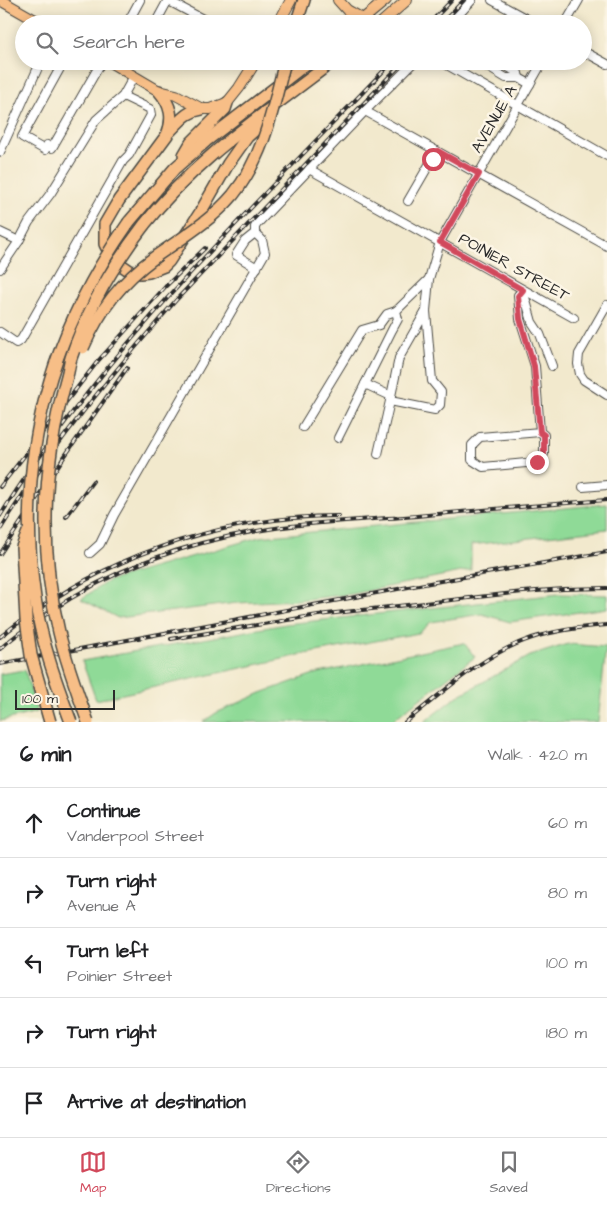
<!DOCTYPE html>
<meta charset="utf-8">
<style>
body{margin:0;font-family:"Architects Daughter",sans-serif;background:#f6f6f6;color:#202124}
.scale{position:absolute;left:15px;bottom:12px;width:100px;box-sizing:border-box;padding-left:5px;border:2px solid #2b2b2b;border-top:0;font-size:14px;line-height:18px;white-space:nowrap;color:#2b2b2b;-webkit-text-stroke:4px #fcf5e5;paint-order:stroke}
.stop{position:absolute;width:15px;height:15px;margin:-11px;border:4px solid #d1495b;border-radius:50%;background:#fff}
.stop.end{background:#d1495b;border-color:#fff;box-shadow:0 1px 5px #0008}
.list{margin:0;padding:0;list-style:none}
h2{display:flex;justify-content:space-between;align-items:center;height:65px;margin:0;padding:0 20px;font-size:21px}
h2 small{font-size:16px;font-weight:400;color:#757577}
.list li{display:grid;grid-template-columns:32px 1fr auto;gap:15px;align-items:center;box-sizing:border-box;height:70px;padding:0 20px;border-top:1px solid #e0e0e0}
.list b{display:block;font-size:19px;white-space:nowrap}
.list p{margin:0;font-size:16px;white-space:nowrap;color:#757577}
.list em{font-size:16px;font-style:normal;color:#757577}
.icon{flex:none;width:28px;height:28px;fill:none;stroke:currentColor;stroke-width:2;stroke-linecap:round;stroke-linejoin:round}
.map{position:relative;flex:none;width:607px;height:722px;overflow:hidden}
.search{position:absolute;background:#fff;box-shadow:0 2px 12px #0003;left:15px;right:15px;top:15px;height:55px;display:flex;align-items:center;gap:12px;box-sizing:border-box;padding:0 18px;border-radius:28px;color:#757577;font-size:19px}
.sheet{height:415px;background:#fff}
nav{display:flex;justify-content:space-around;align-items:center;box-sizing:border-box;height:70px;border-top:1px solid #e0e0e0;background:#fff;font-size:14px;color:#757577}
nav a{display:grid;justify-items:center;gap:2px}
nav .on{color:#d1495b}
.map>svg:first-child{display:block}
.green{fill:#8fda97;stroke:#5d8261}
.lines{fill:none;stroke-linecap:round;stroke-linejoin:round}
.minor-casing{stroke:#494843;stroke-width:10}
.major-casing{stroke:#494843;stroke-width:12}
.highway-casing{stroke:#494843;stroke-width:14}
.minor{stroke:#fff;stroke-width:8}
.major{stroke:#f7be87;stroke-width:10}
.highway{stroke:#f7be87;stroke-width:11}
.rail-casing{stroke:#2b2b2b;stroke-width:4}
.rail{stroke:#fcf5e5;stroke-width:2;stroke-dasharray:5.5;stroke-linecap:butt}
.highway-bridge-casing{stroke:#494843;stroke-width:14;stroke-linecap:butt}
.highway-bridge{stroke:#f7be87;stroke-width:11}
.route{stroke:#d1495b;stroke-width:6}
.labels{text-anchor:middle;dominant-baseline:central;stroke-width:5;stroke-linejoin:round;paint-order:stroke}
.street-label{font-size:16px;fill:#2b2b2b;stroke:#fcf5e5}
</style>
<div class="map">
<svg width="607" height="722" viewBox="0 0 607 722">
<rect width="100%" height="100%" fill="#fcf5e5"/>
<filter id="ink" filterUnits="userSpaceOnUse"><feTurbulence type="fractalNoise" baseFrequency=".02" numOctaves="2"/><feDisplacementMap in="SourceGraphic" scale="10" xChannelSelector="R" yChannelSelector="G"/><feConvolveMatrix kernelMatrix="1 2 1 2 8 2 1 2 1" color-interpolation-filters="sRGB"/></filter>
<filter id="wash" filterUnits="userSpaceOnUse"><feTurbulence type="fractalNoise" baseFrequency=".0096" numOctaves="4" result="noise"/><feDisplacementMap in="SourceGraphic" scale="20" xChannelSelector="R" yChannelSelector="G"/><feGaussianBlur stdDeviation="1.12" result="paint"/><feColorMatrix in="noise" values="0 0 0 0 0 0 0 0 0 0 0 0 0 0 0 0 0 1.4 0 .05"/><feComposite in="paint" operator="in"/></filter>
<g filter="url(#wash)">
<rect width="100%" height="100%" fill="#f2e9cd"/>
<g class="green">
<path d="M607,504V529L471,545V570L352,594L298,600L237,603L118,618L81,599L108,581L259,537Z"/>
<path d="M559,594L607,595V608L510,622L482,614L431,622L419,633L305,654L96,700L82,661L286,624Z"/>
<path d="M464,643L475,657L390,722H203L216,713L261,693L314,674Z"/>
<path d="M568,644L606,647L598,722H424L456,697L530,656Z"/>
<path d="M25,670L37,712L0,721V674Z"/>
</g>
</g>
<g filter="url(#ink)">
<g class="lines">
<defs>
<g id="minor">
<path d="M167,0L212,24"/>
<path d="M492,0L536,24"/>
<path d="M127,24L140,0"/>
<path d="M155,24L168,0"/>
<path d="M450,24L472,0"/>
<path d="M565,24L579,0"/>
<path d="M583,51L607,64"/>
<path d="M64,61L22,137L45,150L47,145L52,148L102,61"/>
<path d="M440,61L607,156"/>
<path d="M488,61L486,66L506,78H519L530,84"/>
<path d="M498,61L518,73L519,78"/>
<path d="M365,111L607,246"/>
<path d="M0,152L41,61"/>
<path d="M309,169L574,318"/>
<path d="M408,201L437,151"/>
<path d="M0,232L19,241"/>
<path d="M255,233V227L257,224L365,111L415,61"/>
<path d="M255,233L245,241L236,255L257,268"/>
<path d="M0,269L19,241L29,222L51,193L96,120L123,96L134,76"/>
<path d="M607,305L579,354L578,364L580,374L584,380L607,395"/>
<path d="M426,311L399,358L390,401L435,410L440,405L441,392L432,381L426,311L429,279L440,242L543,61"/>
<path d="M0,332L16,343L21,340L123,161L129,155L151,115L150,109L123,96"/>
<path d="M365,384L391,396"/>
<path d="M303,427L362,330L379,325L387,314L396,311"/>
<path d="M540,432L544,435V454L537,462L483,467L472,460V445L480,437L540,432L535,366L520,319L518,295L523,290L532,322L540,334L552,366"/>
<path d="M338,438L392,330L398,319L396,311L429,279"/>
<path d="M378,454L390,401"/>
<path d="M583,487L607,485"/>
<path d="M90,553L100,544L114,515L265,253L262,240L255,233"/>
</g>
<g id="major">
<path d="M0,0L42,24"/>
<path d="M338,0L347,10L372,24"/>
<path d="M363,19L386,0"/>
<path d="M278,24L291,0"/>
<path d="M380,24L407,0"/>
<path d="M108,61L159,91L176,95L202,109H210L227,103L239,88L256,61"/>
</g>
<g id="highway">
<path d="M296,24L304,0"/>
<path d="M357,24L363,19"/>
<path d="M159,91C171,105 174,118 167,135L119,200L105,224V244L109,252L114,260L130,271L140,273L149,272L164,266L169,261L200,213L228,164L247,137L256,129L265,112"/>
<path d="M170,131C181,120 187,111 202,109"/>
<path d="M184,155L191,143L225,109L227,103"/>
<path d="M129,222L175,168L206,141L310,61"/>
<path d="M144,225C196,158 266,113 333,61"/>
</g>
</defs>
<use href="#minor" class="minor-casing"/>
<use href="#major" class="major-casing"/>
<use href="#highway" class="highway-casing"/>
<use href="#minor" class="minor"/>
<use href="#major" class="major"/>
<use href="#highway" class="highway"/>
<defs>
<g id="rail">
<path d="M429,24L452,0"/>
<path d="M441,24L464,0"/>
<path d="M0,487L98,361L166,286L205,248"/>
<path d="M0,516C106,347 256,204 393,61"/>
<path d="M66,517L93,481"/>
<path d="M0,530C51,447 114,371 178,298L404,61"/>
<path d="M0,554L62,460L127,368"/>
<path d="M0,637C11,628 22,620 34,612C123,550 231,516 339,516"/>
<path d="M171,639L318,615L523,592L564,589L607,588"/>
<path d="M0,649C15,635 32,624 48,613C113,568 191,541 269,529C313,522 359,520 404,517C472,511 539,505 607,500"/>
<path d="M0,664L435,582L607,552"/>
<path d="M405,722C444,692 483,654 532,638C557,630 581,627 607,625"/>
</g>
</defs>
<use href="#rail" class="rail-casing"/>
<use href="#rail" class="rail"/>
<defs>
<g id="highway-bridge">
<path d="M83,348C100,309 121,282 155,257C182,238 212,220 233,195C264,156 273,109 285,61"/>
<path d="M28,532L22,547L26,619L31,655L50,722"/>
<path d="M71,722C56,682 41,641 35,598C15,461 49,335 129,222"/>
<path d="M88,722C77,692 66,662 59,632C38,545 43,461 67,376C69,370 69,364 71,358C87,310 114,264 144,225"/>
</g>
</defs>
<use href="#highway-bridge" class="highway-bridge-casing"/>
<use href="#highway-bridge" class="highway-bridge"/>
</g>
</g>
<g class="lines" filter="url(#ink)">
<path class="route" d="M433,159L438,151L479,174L440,242L523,290L518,296L520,319L534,366L540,432L544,435V454L537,462"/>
</g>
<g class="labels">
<g class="street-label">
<text transform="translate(494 119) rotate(-60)">AVENUE A</text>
<text transform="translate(514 267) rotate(29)">POINIER STREET</text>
</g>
</g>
</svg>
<div class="scale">100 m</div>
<div class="stop" style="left:433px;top:159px"></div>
<div class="stop end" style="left:537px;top:462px"></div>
<div class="search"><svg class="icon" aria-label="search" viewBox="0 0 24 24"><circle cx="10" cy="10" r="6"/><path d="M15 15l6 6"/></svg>Search here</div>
</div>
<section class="sheet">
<h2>6 min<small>Walk · 420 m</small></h2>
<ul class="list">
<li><svg class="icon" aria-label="ahead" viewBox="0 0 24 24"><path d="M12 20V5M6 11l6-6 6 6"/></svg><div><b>Continue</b><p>Vanderpool Street</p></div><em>60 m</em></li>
<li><svg class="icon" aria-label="right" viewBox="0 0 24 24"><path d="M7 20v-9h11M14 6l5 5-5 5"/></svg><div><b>Turn right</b><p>Avenue A</p></div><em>80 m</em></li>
<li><svg class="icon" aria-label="left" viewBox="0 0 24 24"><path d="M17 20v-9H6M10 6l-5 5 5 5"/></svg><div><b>Turn left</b><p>Poinier Street</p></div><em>100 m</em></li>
<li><svg class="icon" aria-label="right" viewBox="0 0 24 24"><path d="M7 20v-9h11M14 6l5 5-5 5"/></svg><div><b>Turn right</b></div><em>180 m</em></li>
<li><svg class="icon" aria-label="arrive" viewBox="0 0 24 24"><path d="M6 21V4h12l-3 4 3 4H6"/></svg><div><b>Arrive at destination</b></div></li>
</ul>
</section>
<nav>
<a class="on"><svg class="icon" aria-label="map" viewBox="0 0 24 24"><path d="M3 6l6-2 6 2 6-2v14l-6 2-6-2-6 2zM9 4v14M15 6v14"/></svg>Map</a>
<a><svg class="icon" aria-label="directions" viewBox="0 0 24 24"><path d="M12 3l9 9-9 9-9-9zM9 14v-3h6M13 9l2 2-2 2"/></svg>Directions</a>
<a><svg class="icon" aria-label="saved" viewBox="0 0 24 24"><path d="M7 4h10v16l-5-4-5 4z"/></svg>Saved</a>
</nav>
